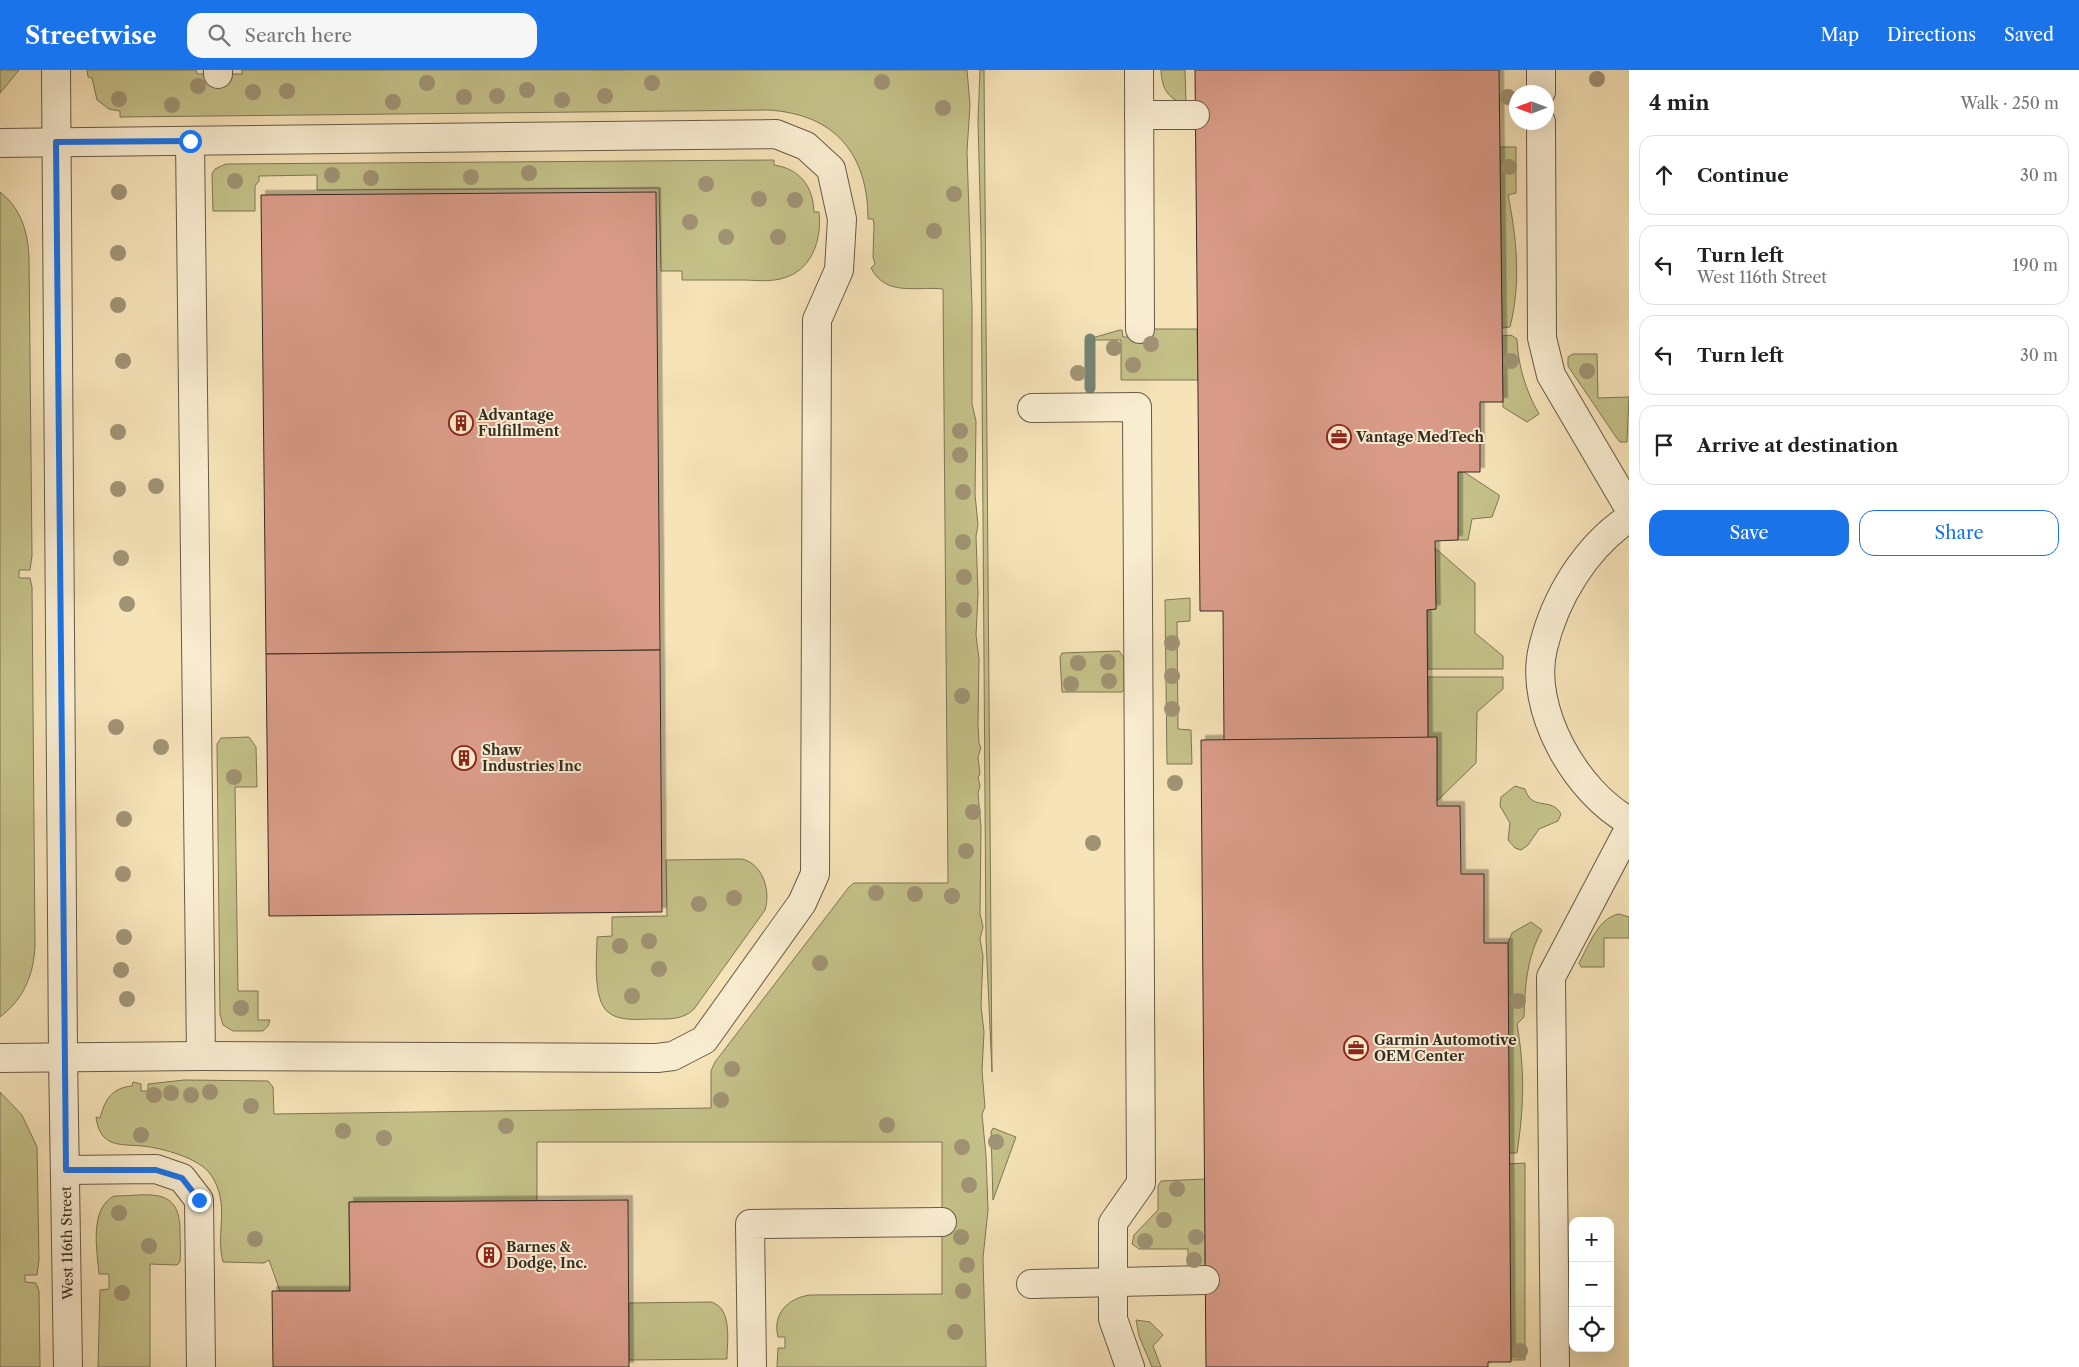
<!DOCTYPE html>
<meta charset="utf-8">
<style>
body{margin:0;font-family:"Libre Caslon Text",serif;background:#f6f6f6;color:#202124}
.controls{position:absolute;right:15px;bottom:15px;display:grid;overflow:hidden;border-radius:10px;box-shadow:0 5px 20px #0002}
.controls button{width:45px;height:45px;display:grid;place-items:center;padding:0;border:0;border-bottom:1px solid #e0e0e0;background:#fff;color:#202124;font:25px sans-serif}
.compass{position:absolute;left:1509px;top:15px;width:45px;height:45px;border-radius:50%;background:#fff;box-shadow:0 5px 20px #0002;rotate:270deg}
.stop{position:absolute;width:15px;height:15px;margin:-11px;border:4px solid #1a73e8;border-radius:50%;background:#fff}
.stop.end{background:#1a73e8;border-color:#fff;box-shadow:0 1px 5px #0008}
.list{margin:0;padding:0;list-style:none}
h2{display:flex;justify-content:space-between;align-items:center;height:65px;margin:0;padding:0 20px;font-size:21px}
h2 small{font-size:16px;font-weight:400;color:#757577}
.list li{display:grid;grid-template-columns:32px 1fr auto;gap:15px;align-items:center;box-sizing:border-box;height:80px;margin:0 10px 10px;padding:0 10px;border:1px solid #e0e0e0;border-radius:15px}
.list b{display:block;font-size:19px;white-space:nowrap}
.list p{margin:0;font-size:16px;white-space:nowrap;color:#757577}
.list em{font-size:16px;font-style:normal;color:#757577}
.actions{display:flex;gap:10px;padding:15px 20px}
.actions a{flex:1;padding:11px 0;border:1px solid #1a73e8;border-radius:15px;text-align:center;font-size:18px;color:#1a73e8}
.actions .main{background:#1a73e8;color:#fff}
.icon{flex:none;width:28px;height:28px;fill:none;stroke:currentColor;stroke-width:2;stroke-linecap:round;stroke-linejoin:round}
.map{position:relative;flex:none;width:1629px;height:1297px;overflow:hidden}
header{display:flex;align-items:center;gap:30px;box-sizing:border-box;height:70px;padding:0 25px;background:#1a73e8;color:#fff}
header strong{font-size:24px}
nav{display:flex;gap:28px;margin-inline-start:auto;font-size:18px}
.search{width:350px;height:45px;background:#f6f6f6;display:flex;align-items:center;gap:12px;box-sizing:border-box;padding:0 18px;border-radius:15px;color:#757577;font-size:19px}
main{display:flex}
aside{flex:1;background:#fff}
.map>svg:first-child{display:block}
.green{fill:#c4c189;stroke:#7e7656}
.lines{fill:none;stroke-linecap:round;stroke-linejoin:round}
.stream{stroke:#748476;stroke-width:11}
.building{fill:#da9c89;stroke:#372c23;filter:url(#shadow)}
.minor-casing{stroke:#675a48;stroke-width:30}
.minor{stroke:#f9edd1;stroke-width:28}
.tree{fill:#a09374}
.route{stroke:#1a73e8;stroke-width:6}
.labels{text-anchor:middle;dominant-baseline:central;stroke-width:4;stroke-linejoin:round;paint-order:stroke}
.poi-label{font-size:14px;font-weight:bold;fill:#372c23;stroke:#f9edd1;text-anchor:start}
.street-label{font-size:14px;fill:#372c23;stroke:#f9edd1}
</style>
<header>
<strong>Streetwise</strong>
<div class="search"><svg class="icon" aria-label="search" viewBox="0 0 24 24"><circle cx="10" cy="10" r="6"/><path d="M15 15l6 6"/></svg>Search here</div>
<nav><a>Map</a><a>Directions</a><a>Saved</a></nav>
</header>
<main>
<div class="map">
<svg width="1629" height="1297" viewBox="0 0 1629 1297">
<defs>
<filter id="shadow"><feDropShadow dx="4.5" dy="-4.5" stdDeviation="0" flood-color="#0004"/></filter>
</defs>
<rect width="100%" height="100%" fill="#f6e3b8"/>
<filter id="stains"><feTurbulence type="fractalNoise" baseFrequency=".004" numOctaves="4"/><feColorMatrix values="0 0 0 0 .2 0 0 0 0 .09 0 0 0 0 .02 0 0 0 .5 -.17"/></filter>
<radialGradient id="worn" r=".72"><stop offset=".6" stop-color="#630" stop-opacity="0"/><stop offset="1" stop-color="#630" stop-opacity=".3"/></radialGradient>
<g class="green">
<path d="M0,0H19L0,23Z"/>
<path d="M87,0H196L197,4H242V0H967L970,35L967,81L972,237V334L976,351L975,424L978,455L976,466L978,524L976,565L979,589L978,654L979,674L981,677L978,687L980,704L978,707L980,716L978,723L981,757L980,844L983,857L980,869L983,886L981,936L984,962L982,1001L985,1037L982,1044L986,1086L988,1140L983,1188L986,1297H777L778,1278H785V1267H778C772,1244 788,1228 810,1225L942,1224V1072H537V1131L349,1132L350,1221H280L269,1190L264,1193L223,1192C215,1162 231,1135 211,1105C200,1088 162,1078 142,1076C120,1074 100,1078 96,1047L100,1048C105,1029 112,1018 132,1016L133,1012L141,1014V1021H148V1014L184,1010L268,1011L273,1017L274,1044L711,1038V1001L715,992L849,817L854,813H948L943,219C916,216 886,227 871,198L875,194L873,187L874,154L873,149H868C868,84 835,44 768,40L120,47V41L109,39L97,30L92,8L88,7Z"/>
<path d="M980,0H984L992,1002L986,869L981,167L978,50Z"/>
<path d="M1161,0H1185L1186,34C1167,29 1162,18 1161,0Z"/>
<path d="M1500,77H1516V123L1508,125C1517,169 1521,214 1510,257L1502,258Z"/>
<path d="M774,90V95C800,99 813,116 814,142H819C822,170 812,202 780,209C768,212 753,210 741,210C721,210 702,210 682,210V201H661L659,118L317,120V105L259,106V111L255,116V141H213L212,104L215,99L226,94Z"/>
<path d="M0,122C21,138 28,162 29,188L32,486L30,500H19V508H30L32,517L35,875C34,904 24,929 0,947Z"/>
<path d="M1137,259H1197L1198,310H1121V270H1093L1092,268L1120,260H1122L1123,267H1136Z"/>
<path d="M1511,265L1517,269C1518,296 1526,321 1539,344L1527,352L1503,337L1502,266Z"/>
<path d="M1573,284H1597L1598,328L1629,327L1627,372H1620L1616,367L1568,296V287Z"/>
<path d="M1458,402H1464L1499,425V428L1492,447L1472,449L1468,470H1458Z"/>
<path d="M1435,478L1475,513V563L1503,586V599H1428L1427,540L1436,539Z"/>
<path d="M1190,528V551L1177,552L1178,659L1191,660L1192,694H1167L1165,530Z"/>
<path d="M1119,581L1124,588V620L1122,622H1062L1060,587L1062,583Z"/>
<path d="M1428,607H1503V619L1477,642L1476,693L1437,731V668H1428Z"/>
<path d="M249,667L256,677L257,717H235L238,921H258V950H270L268,956L263,961H233L223,955L220,944L217,674L221,668Z"/>
<path d="M1515,716L1525,719C1532,742 1551,726 1561,744L1558,751L1539,759L1528,775L1521,780L1515,778L1508,770L1510,753L1500,736L1501,727Z"/>
<path d="M742,789C763,794 771,821 765,840L694,939C683,950 669,949 654,949C640,949 619,952 608,942C592,929 597,885 597,867L612,866V847L667,846L666,790Z"/>
<path d="M1619,844L1629,847V868H1604V897H1581L1579,893C1589,875 1598,848 1619,844Z"/>
<path d="M1531,852L1542,860C1527,887 1525,915 1524,947L1517,954C1525,1001 1524,1037 1517,1083H1509L1508,873L1512,863Z"/>
<path d="M0,1022L22,1045L37,1077L39,1190L37,1205H25V1212L36,1213L39,1221L40,1297H0Z"/>
<path d="M993,1058L1016,1067L993,1130L991,1062Z"/>
<path d="M1525,1093V1290H1511L1509,1094Z"/>
<path d="M1205,1109V1200H1188V1179H1139L1132,1174L1134,1165L1158,1140V1116L1161,1111Z"/>
<path d="M114,1126C148,1126 180,1115 180,1161C180,1171 181,1182 180,1192L177,1195L150,1194V1297H98L100,1220L109,1219V1204H99C97,1180 89,1139 114,1126Z"/>
<path d="M711,1232C733,1238 727,1272 727,1289L629,1290V1233Z"/>
<path d="M1136,1250L1150,1252L1163,1265L1153,1276L1161,1297H1152L1139,1266Z"/>
</g>
<g class="lines">
<path class="stream" d="M1090,269V318"/>
</g>
<g class="building">
<path d="M1195,0H1499L1503,332H1480V402H1458V470L1435,471L1436,539L1427,540L1428,668L1224,670L1223,541H1200Z"/>
<path d="M656,122L660,580L266,584L261,125Z"/>
<path d="M660,580L662,842L269,846L266,584Z"/>
<path d="M1437,667V736H1460L1461,804H1484V873H1508L1511,1292H1488V1297H1206L1201,670Z"/>
<path d="M628,1130L629,1297H273L272,1221H350L349,1132Z"/>
</g>
<g class="lines">
<defs>
<g id="minor">
<path d="M56,0L63,986L68,1297"/>
<path d="M218,0V4"/>
<path d="M1139,0L1140,259"/>
<path d="M1541,0V22"/>
<path d="M1139,45H1195"/>
<path d="M1541,52L1542,268L1551,305L1629,438"/>
<path d="M190,71L201,986"/>
<path d="M0,73L776,64L806,76L831,99L842,149L839,200L817,250L815,804L802,833L704,970L673,986L657,988L201,986L0,988"/>
<path d="M1032,338L1137,337L1141,1113L1113,1153V1249L1130,1297"/>
<path d="M1629,448C1586,477 1555,527 1543,578C1528,639 1576,722 1629,751"/>
<path d="M66,1100L156,1099L182,1108L199,1130L201,1297"/>
<path d="M1031,1214L1205,1210"/>
<path d="M752,1297L750,1154L942,1152"/>
<path d="M1555,1297L1551,907L1629,759"/>
</g>
</defs>
<use href="#minor" class="minor-casing"/>
<use href="#minor" class="minor"/>
</g>
<g class="tree">
<circle cx="1597" cy="9" r="8"/>
<circle cx="882" cy="12" r="8"/>
<circle cx="427" cy="13" r="8"/>
<circle cx="652" cy="13" r="8"/>
<circle cx="198" cy="16" r="8"/>
<circle cx="527" cy="20" r="8"/>
<circle cx="287" cy="21" r="8"/>
<circle cx="253" cy="22" r="8"/>
<circle cx="497" cy="26" r="8"/>
<circle cx="605" cy="26" r="8"/>
<circle cx="464" cy="27" r="8"/>
<circle cx="1508" cy="27" r="8"/>
<circle cx="119" cy="29" r="8"/>
<circle cx="562" cy="30" r="8"/>
<circle cx="393" cy="32" r="8"/>
<circle cx="172" cy="35" r="8"/>
<circle cx="943" cy="38" r="8"/>
<circle cx="1509" cy="97" r="8"/>
<circle cx="529" cy="103" r="8"/>
<circle cx="332" cy="105" r="8"/>
<circle cx="471" cy="107" r="8"/>
<circle cx="371" cy="108" r="8"/>
<circle cx="235" cy="111" r="8"/>
<circle cx="706" cy="114" r="8"/>
<circle cx="119" cy="122" r="8"/>
<circle cx="954" cy="124" r="8"/>
<circle cx="759" cy="129" r="8"/>
<circle cx="795" cy="130" r="8"/>
<circle cx="690" cy="152" r="8"/>
<circle cx="934" cy="161" r="8"/>
<circle cx="726" cy="167" r="8"/>
<circle cx="778" cy="167" r="8"/>
<circle cx="118" cy="183" r="8"/>
<circle cx="118" cy="235" r="8"/>
<circle cx="1151" cy="274" r="8"/>
<circle cx="1114" cy="278" r="8"/>
<circle cx="123" cy="291" r="8"/>
<circle cx="1511" cy="291" r="8"/>
<circle cx="1133" cy="295" r="8"/>
<circle cx="1587" cy="301" r="8"/>
<circle cx="1078" cy="303" r="8"/>
<circle cx="960" cy="361" r="8"/>
<circle cx="118" cy="362" r="8"/>
<circle cx="960" cy="385" r="8"/>
<circle cx="156" cy="416" r="8"/>
<circle cx="118" cy="419" r="8"/>
<circle cx="963" cy="422" r="8"/>
<circle cx="963" cy="472" r="8"/>
<circle cx="121" cy="488" r="8"/>
<circle cx="964" cy="507" r="8"/>
<circle cx="127" cy="534" r="8"/>
<circle cx="964" cy="540" r="8"/>
<circle cx="1172" cy="573" r="8"/>
<circle cx="1108" cy="592" r="8"/>
<circle cx="1078" cy="593" r="8"/>
<circle cx="1172" cy="606" r="8"/>
<circle cx="1109" cy="611" r="8"/>
<circle cx="1071" cy="614" r="8"/>
<circle cx="962" cy="626" r="8"/>
<circle cx="1172" cy="639" r="8"/>
<circle cx="116" cy="657" r="8"/>
<circle cx="161" cy="677" r="8"/>
<circle cx="234" cy="707" r="8"/>
<circle cx="1175" cy="713" r="8"/>
<circle cx="973" cy="742" r="8"/>
<circle cx="124" cy="749" r="8"/>
<circle cx="1093" cy="773" r="8"/>
<circle cx="966" cy="781" r="8"/>
<circle cx="123" cy="804" r="8"/>
<circle cx="876" cy="823" r="8"/>
<circle cx="915" cy="824" r="8"/>
<circle cx="952" cy="826" r="8"/>
<circle cx="734" cy="828" r="8"/>
<circle cx="699" cy="834" r="8"/>
<circle cx="124" cy="867" r="8"/>
<circle cx="649" cy="871" r="8"/>
<circle cx="620" cy="876" r="8"/>
<circle cx="820" cy="893" r="8"/>
<circle cx="659" cy="899" r="8"/>
<circle cx="121" cy="900" r="8"/>
<circle cx="632" cy="926" r="8"/>
<circle cx="127" cy="929" r="8"/>
<circle cx="1518" cy="931" r="8"/>
<circle cx="241" cy="938" r="8"/>
<circle cx="732" cy="999" r="8"/>
<circle cx="210" cy="1022" r="8"/>
<circle cx="171" cy="1023" r="8"/>
<circle cx="154" cy="1025" r="8"/>
<circle cx="191" cy="1025" r="8"/>
<circle cx="721" cy="1030" r="8"/>
<circle cx="251" cy="1036" r="8"/>
<circle cx="887" cy="1055" r="8"/>
<circle cx="506" cy="1056" r="8"/>
<circle cx="343" cy="1061" r="8"/>
<circle cx="141" cy="1065" r="8"/>
<circle cx="384" cy="1068" r="8"/>
<circle cx="996" cy="1072" r="8"/>
<circle cx="962" cy="1077" r="8"/>
<circle cx="969" cy="1115" r="8"/>
<circle cx="1177" cy="1119" r="8"/>
<circle cx="119" cy="1143" r="8"/>
<circle cx="1164" cy="1150" r="8"/>
<circle cx="961" cy="1167" r="8"/>
<circle cx="1196" cy="1167" r="8"/>
<circle cx="255" cy="1169" r="8"/>
<circle cx="1145" cy="1171" r="8"/>
<circle cx="149" cy="1176" r="8"/>
<circle cx="1194" cy="1190" r="8"/>
<circle cx="967" cy="1195" r="8"/>
<circle cx="963" cy="1221" r="8"/>
<circle cx="122" cy="1223" r="8"/>
<circle cx="955" cy="1262" r="8"/>
<circle cx="1520" cy="1281" r="8"/>
</g>
<g class="lines">
<path class="route" d="M190,71L56,72L66,1100H156L182,1108L199,1130"/>
</g>
<defs>
<symbol id="building-ring" viewBox="-11 -11 22 22"><circle r="9.5" fill="#f9edd1" stroke="#8f2418" stroke-width="1.5"/><path d="M-4-6H4V6H1V3H-1V6H-4ZM-2.5-4.3h1.7v1.8h-1.7ZM.8-4.3h1.7v1.8H.8ZM-2.5-1h1.7V.8h-1.7ZM.8-1h1.7V.8H.8Z" fill="#8f2418"/></symbol>
<symbol id="office-ring" viewBox="-11 -11 22 22"><circle r="9.5" fill="#f9edd1" stroke="#8f2418" stroke-width="1.5"/><path d="M-6-3h4V-5.5h4V-3h4V5H-6ZM-1-4.5V-3h2v-1.5ZM-6 0V1H6V0Z" fill="#8f2418"/></symbol>
</defs>
<g fill-rule="evenodd">
<use href="#building-ring" x="447" y="339" width="28" height="28"/>
<use href="#office-ring" x="1325" y="353" width="28" height="28"/>
<use href="#building-ring" x="450" y="674" width="28" height="28"/>
<use href="#office-ring" x="1342" y="964" width="28" height="28"/>
<use href="#building-ring" x="475" y="1171" width="28" height="28"/>
</g>
<g class="labels">
<g class="poi-label">
<text x="478" y="345">Advantage<tspan x="478" dy="16">Fulfillment</tspan></text>
<text x="1356" y="367">Vantage MedTech</text>
<text x="482" y="680">Shaw<tspan x="482" dy="16">Industries Inc</tspan></text>
<text x="1374" y="970">Garmin Automotive<tspan x="1374" dy="16">OEM Center</tspan></text>
<text x="506" y="1177">Barnes &amp;<tspan x="506" dy="16">Dodge, Inc.</tspan></text>
</g>
<g class="street-label">
<text transform="translate(67 1173) rotate(-91)">West 116th Street</text>
</g>
</g>
<rect width="100%" height="100%" filter="url(#stains)"/>
<rect width="100%" height="100%" fill="url(#worn)"/>
</svg>
<div class="controls">
<button>+</button>
<button>−</button>
<button><svg class="icon" aria-label="locate" viewBox="0 0 24 24"><circle cx="12" cy="12" r="6"/><path d="M12 2v4M12 18v4M2 12h4M18 12h4"/></svg></button>
</div>
<svg class="compass" viewBox="-18 -18 36 36"><path d="M0-13l5 13h-10z" fill="#e53935"/><path d="M0 13l5-13h-10z" fill="#757577"/></svg>
<div class="stop" style="left:190px;top:71px"></div>
<div class="stop end" style="left:199px;top:1130px"></div>
</div>
<aside>
<h2>4 min<small>Walk · 250 m</small></h2>
<ul class="list">
<li><svg class="icon" aria-label="ahead" viewBox="0 0 24 24"><path d="M12 20V5M6 11l6-6 6 6"/></svg><div><b>Continue</b></div><em>30 m</em></li>
<li><svg class="icon" aria-label="left" viewBox="0 0 24 24"><path d="M17 20v-9H6M10 6l-5 5 5 5"/></svg><div><b>Turn left</b><p>West 116th Street</p></div><em>190 m</em></li>
<li><svg class="icon" aria-label="left" viewBox="0 0 24 24"><path d="M17 20v-9H6M10 6l-5 5 5 5"/></svg><div><b>Turn left</b></div><em>30 m</em></li>
<li><svg class="icon" aria-label="arrive" viewBox="0 0 24 24"><path d="M6 21V4h12l-3 4 3 4H6"/></svg><div><b>Arrive at destination</b></div></li>
</ul>
<div class="actions"><a class="main">Save</a><a>Share</a></div>
</aside>
</main>
